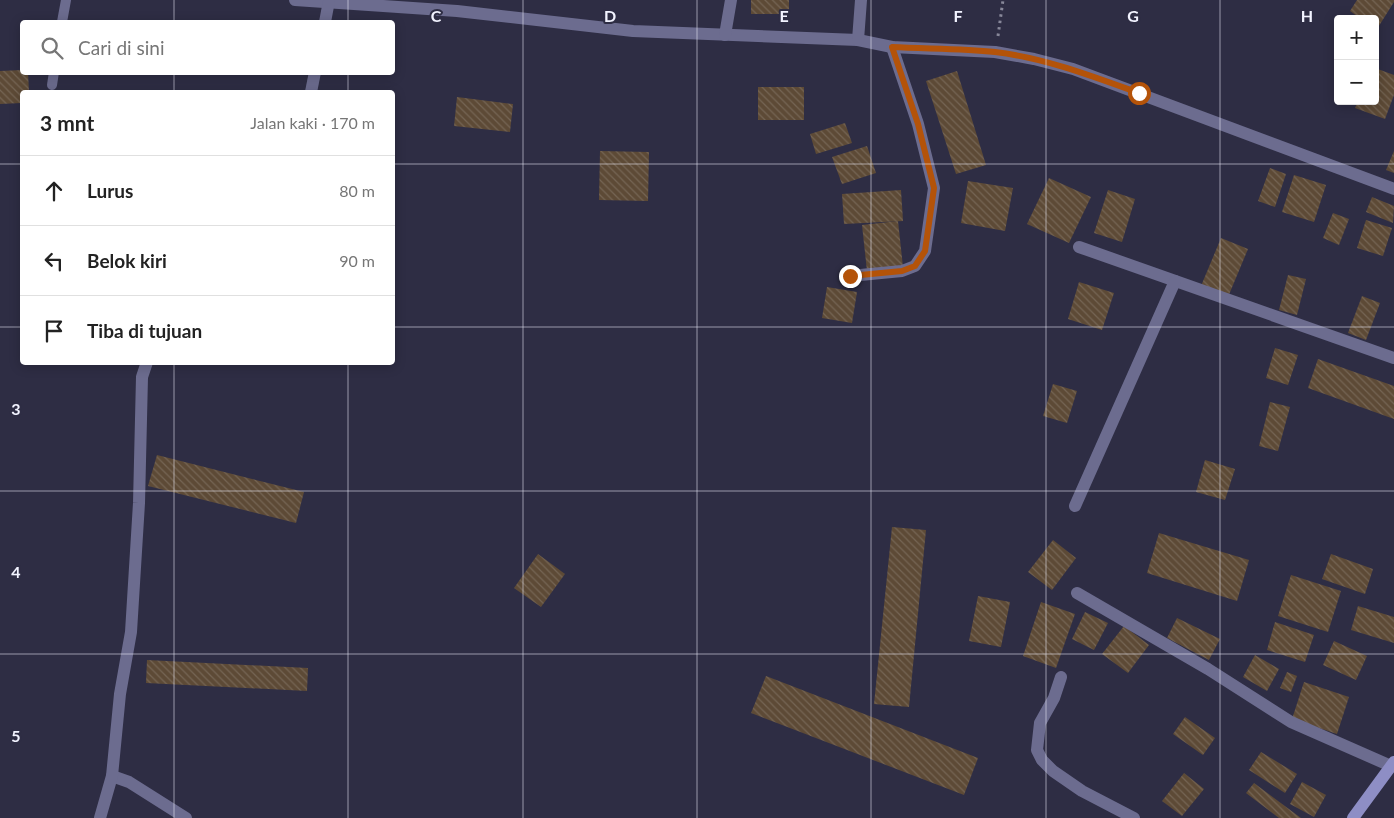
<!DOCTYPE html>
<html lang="id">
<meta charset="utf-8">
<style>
body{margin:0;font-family:Lato,sans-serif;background:#f6f6f6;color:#222}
.controls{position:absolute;right:15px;top:15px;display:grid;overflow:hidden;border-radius:5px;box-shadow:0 2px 12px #0003}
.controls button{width:45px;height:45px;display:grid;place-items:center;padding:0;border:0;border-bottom:1px solid #e0e0e0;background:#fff;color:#222;font:25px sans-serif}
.stop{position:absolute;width:15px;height:15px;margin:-11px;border:4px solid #b45309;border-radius:50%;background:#fff}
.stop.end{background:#b45309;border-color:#fff;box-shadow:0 1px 5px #0008}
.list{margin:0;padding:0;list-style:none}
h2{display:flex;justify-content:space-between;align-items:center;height:65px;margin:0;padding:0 20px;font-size:21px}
h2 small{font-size:16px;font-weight:400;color:#767676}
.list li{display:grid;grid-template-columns:32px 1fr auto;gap:15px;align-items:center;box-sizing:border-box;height:70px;padding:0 20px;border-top:1px solid #e0e0e0}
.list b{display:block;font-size:19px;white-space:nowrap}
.list em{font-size:16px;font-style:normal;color:#767676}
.icon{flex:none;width:28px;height:28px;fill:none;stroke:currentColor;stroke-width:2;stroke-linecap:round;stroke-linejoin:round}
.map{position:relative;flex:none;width:1394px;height:818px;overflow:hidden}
.search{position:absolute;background:#fff;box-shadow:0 2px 12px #0003;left:20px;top:20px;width:375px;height:55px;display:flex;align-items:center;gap:12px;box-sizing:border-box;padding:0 18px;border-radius:5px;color:#767676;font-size:19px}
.panel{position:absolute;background:#fff;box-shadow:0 2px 12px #0003;left:20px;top:90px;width:375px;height:275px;border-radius:5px}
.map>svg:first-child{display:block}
.building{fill:url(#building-back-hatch)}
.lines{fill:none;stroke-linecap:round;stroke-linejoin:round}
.path{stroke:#88889a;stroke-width:3;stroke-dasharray:2.5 4;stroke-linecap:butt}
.lane{stroke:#6c6c8f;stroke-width:10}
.street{stroke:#6c6c8f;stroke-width:12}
.secondary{stroke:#8e8ec5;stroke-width:12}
.route{stroke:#b45309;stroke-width:6}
.grid{fill:none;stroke:#f2f3ff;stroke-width:1;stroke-opacity:0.55}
.grid-label{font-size:16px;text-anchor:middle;font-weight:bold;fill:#f2f3ff;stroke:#2e2d44;stroke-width:4;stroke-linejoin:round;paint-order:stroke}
</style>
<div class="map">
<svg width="1394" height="818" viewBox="0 0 1394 818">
<defs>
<pattern id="building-back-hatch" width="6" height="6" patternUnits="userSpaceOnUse" patternTransform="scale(1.25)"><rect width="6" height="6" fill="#5d4a36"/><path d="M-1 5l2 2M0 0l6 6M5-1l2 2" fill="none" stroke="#756554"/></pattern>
</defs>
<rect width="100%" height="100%" fill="#2e2d44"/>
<g class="building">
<rect x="751" y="0" width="38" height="14"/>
<path d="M1357,0H1394V2L1377,29L1375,28V19H1361L1350,11Z"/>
<path d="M1375,68L1394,75V95L1385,119L1355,108L1358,101H1375Z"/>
<path d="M22,70V72H28L29,92H22V103L0,104V71Z"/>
<path d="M957,71L986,165L956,174L926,81Z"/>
<rect x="758" y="87" width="46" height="33"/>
<path d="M457,97L513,104L510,132L454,126Z"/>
<path d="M845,123L852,143L816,154L810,134Z"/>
<path d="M867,146L876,173L842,184L832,157Z"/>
<path d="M600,151L649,152L648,201L599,200Z"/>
<path d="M1394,151V173L1386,170Z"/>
<path d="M1270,168L1286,174L1275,207L1258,201Z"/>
<path d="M1294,175L1326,185L1314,222L1282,212Z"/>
<path d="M1049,178L1091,197L1069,243L1027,224Z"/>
<path d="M968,181L1013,188L1005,231L961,223Z"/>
<path d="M901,190L903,221L844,224L842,194Z"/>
<path d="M1108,190L1135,199L1122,242L1094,233Z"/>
<path d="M1372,197L1394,206L1393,223L1366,212Z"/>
<path d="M1333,213L1349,219L1339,245L1323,238Z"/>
<path d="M1366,220L1392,228L1383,256L1357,248Z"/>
<path d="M898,221L903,267L867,271L862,225Z"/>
<path d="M1221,238L1248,249L1228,297L1201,286Z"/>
<path d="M1288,275L1306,279L1297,315L1279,310Z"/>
<path d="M1079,282L1114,293L1102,330L1068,319Z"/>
<path d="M827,287L857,292L852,323L822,318Z"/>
<path d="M1362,296L1380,303L1366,340L1348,333Z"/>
<path d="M1275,348L1298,355L1288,385L1266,378Z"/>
<path d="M1318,359L1394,386V419L1308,388Z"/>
<path d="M1053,384L1077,391L1067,423L1043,416Z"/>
<path d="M1270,402L1290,407L1278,451L1259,446Z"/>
<path d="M157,455L304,492L296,523L148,486Z"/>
<path d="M1205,460L1235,469L1225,500L1196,492Z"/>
<path d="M892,527L926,530L909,707L874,704Z"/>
<path d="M1159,533L1249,560L1237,601L1147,573Z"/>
<path d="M1053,540L1076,558L1052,590L1028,572Z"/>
<path d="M538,554L565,574L541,607L514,588Z"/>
<path d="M1331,554L1373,569L1365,594L1322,579Z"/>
<path d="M1291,575L1341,591L1328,632L1278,616Z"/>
<path d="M978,596L1010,602L1001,647L969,641Z"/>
<path d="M1041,602L1075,614L1056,668L1023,656Z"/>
<path d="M1358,606L1394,617V643L1351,630Z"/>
<path d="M1085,612L1108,623L1094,650L1072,639Z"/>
<path d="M1177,618L1220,639L1209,660L1167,638Z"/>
<path d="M1275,622L1314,635L1305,662L1267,650Z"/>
<path d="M1124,626L1149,645L1128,673L1102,654Z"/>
<path d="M1334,641L1367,656L1356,680L1323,665Z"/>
<path d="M1255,655L1279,669L1267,691L1243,677Z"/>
<path d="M147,660L308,668L307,691L146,683Z"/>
<path d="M1287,672L1297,676L1291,692L1280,688Z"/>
<path d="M766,676L978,758L964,795L751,713Z"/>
<path d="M1304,682L1349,697L1337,734L1292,719Z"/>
<path d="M1185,717L1215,738L1203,755L1173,734Z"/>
<path d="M1261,752L1297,774L1285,793L1249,770Z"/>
<path d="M1184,773L1204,789L1182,816L1162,801Z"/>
<path d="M1302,782L1326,795L1314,817L1290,804Z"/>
<path d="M1254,783L1301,818H1279L1246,793Z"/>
</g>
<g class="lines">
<path class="path" d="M998,36L1003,0"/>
<g class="lane">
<path d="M62,22L66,0"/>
<path d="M52,85L54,72"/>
</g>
<g class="street">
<path d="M295,0L457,11L633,31L858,40L892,47L995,52L1034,59L1073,69L1394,189"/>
<path d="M325,22L329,1"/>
<path d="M725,35L731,0"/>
<path d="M858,40L861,0"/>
<path d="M311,92L315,72"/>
<path d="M1079,247L1394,358"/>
<path d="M850,276L902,271L915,266L925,251L934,188L918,124L892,47"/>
<path d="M1075,506L1175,281"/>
<path d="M1077,593L1208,669L1291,722L1391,766"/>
<path d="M1061,677L1054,698L1040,723L1037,750L1042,760L1053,771L1082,791L1134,818"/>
<path d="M112,776L129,782L186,818"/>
<path d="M100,818L112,776L120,694L131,632L139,503L142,377L147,362"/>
</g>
<path class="secondary" d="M1353,818L1394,762"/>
</g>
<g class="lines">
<path class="route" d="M850,276L902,271L915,266L925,251L934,188L918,124L892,47C926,49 961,48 995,52C1045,58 1092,76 1139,93"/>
</g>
<path class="grid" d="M174,0V22M348,0V22M523,0V818M697,0V818M871,0V818M1046,0V818M1220,0V818M174,72V92M348,72V92M0,164H22M392,164H1394M0,327H22M392,327H1394M174,362V818M348,362V818M0,491H1394M0,654H1394"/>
<g class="grid-label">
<text x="436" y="22">C</text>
<text x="610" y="22">D</text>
<text x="784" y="22">E</text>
<text x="958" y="22">F</text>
<text x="1133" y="22">G</text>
<text x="1307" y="22">H</text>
<text x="16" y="415">3</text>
<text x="16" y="578">4</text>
<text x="16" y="742">5</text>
</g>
</svg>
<div class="controls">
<button>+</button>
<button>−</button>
</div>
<div class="stop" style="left:1139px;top:93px"></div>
<div class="stop end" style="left:850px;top:276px"></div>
<div class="search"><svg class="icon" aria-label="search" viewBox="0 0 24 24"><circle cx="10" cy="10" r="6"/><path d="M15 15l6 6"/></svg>Cari di sini</div>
<section class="panel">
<h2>3 mnt<small>Jalan kaki · 170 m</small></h2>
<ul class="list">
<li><svg class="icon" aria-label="ahead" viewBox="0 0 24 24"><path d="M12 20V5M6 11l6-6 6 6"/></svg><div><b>Lurus</b></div><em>80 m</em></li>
<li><svg class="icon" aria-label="left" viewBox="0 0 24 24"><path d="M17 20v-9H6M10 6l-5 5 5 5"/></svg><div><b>Belok kiri</b></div><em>90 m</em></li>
<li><svg class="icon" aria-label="arrive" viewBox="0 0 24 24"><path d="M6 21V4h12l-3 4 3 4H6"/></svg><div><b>Tiba di tujuan</b></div></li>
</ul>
</section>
</div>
